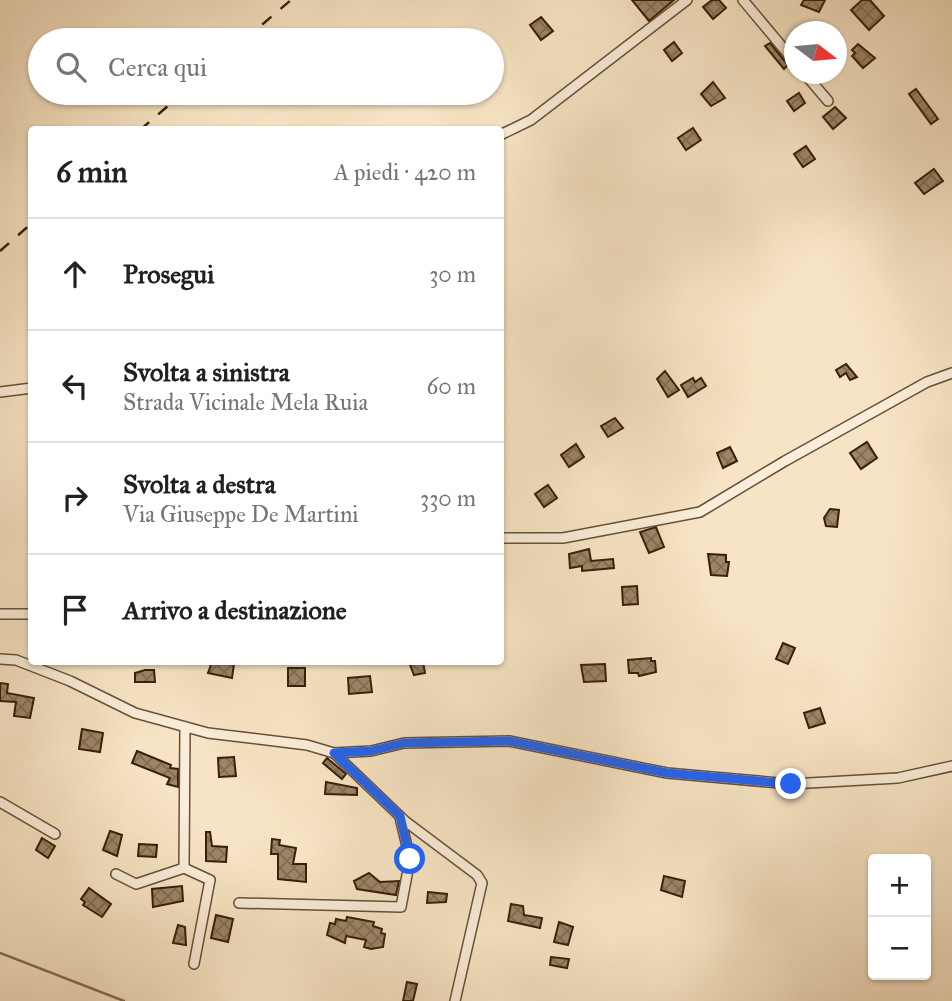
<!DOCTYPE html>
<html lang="it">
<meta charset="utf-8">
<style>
body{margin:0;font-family:"IM FELL Great Primer",serif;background:#f2f2f2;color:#202124}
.controls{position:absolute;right:21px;bottom:21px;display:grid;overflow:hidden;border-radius:7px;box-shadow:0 2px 5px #0004}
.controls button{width:63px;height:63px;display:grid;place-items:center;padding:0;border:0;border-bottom:2px solid #e0e0e0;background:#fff;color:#202124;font:35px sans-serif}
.compass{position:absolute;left:784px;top:21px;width:63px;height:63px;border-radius:50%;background:#fff;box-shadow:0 2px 5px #0004;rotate:106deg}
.stop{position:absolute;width:21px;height:21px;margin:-16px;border:5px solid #2563eb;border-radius:50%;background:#fff}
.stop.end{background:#2563eb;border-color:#fff;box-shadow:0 2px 7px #0008}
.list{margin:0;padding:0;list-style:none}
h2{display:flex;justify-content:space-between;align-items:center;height:91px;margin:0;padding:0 28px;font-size:30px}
h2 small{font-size:23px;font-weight:400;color:#757577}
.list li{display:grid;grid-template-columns:46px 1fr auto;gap:21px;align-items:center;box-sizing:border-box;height:112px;padding:0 28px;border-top:2px solid #e0e0e0}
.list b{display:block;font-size:26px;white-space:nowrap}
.list p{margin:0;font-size:23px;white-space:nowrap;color:#757577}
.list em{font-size:23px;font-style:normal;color:#757577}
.icon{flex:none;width:38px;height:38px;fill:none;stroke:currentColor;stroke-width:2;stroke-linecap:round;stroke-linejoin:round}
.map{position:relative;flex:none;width:952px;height:1001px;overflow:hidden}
.search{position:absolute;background:#fff;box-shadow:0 2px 5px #0004;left:28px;top:28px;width:476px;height:77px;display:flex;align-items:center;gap:18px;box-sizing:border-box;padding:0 24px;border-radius:38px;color:#757577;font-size:26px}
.panel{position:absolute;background:#fff;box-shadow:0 2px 5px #0004;left:28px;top:126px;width:476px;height:539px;border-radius:7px}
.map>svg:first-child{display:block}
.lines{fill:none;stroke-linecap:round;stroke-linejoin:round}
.stream{stroke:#846d51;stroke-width:2.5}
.building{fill:url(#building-cross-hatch);stroke:#391f06;stroke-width:2}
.street-casing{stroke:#685036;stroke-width:12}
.street{stroke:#faedd9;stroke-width:9}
.rail{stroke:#391f06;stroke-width:2.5;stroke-dasharray:12 12;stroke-linecap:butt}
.route{stroke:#2563eb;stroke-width:9}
</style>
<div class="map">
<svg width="952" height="1001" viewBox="0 0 952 1001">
<defs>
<pattern id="building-cross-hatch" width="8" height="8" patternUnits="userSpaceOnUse" patternTransform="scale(1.75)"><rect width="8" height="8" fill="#9c8569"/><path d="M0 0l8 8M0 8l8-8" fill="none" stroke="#806c54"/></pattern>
</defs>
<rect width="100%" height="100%" fill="#f7e4c4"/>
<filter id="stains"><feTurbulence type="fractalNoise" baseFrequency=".00286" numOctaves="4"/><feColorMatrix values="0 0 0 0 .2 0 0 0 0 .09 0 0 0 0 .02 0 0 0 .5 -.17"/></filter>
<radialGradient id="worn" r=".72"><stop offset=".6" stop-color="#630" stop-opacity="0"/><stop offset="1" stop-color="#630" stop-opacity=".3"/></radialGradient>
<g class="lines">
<path class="stream" d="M0,953L124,1001"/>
</g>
<g class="building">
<path d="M632,0H674L649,21Z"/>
<path d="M712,0H719L726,8L713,19L703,7Z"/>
<path d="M804,0H825L819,12L801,5Z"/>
<path d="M862,0H870L884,16L869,30L851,10Z"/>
<path d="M541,17L553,31L541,40L530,25Z"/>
<path d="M674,42L682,53L672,61L664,50Z"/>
<path d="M770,43L788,65L784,69L765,46Z"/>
<path d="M858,44L875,58L863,68L852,56L855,53L852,50Z"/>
<path d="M713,82L725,98L711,106L701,94Z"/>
<path d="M916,89L938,119L931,124L909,94Z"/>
<path d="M799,93L805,103L794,111L787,101Z"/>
<path d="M835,107L846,118L833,129L823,117Z"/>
<path d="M693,128L701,140L686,150L678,138Z"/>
<path d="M806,146L815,159L803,167L794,154Z"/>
<path d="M934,169L943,181L924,194L915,183Z"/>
<path d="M846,364L857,377L850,380L846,373L840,377L836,370Z"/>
<path d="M665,371L679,390L668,397L657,379Z"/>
<path d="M693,378L695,382L701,378L706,386L688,397L681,385Z"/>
<path d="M615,418L623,428L608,437L601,426Z"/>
<path d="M867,442L877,458L861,469L850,453Z"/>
<path d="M576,444L584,457L569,467L561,455Z"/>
<path d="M730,447L737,461L723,468L717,453Z"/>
<path d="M548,485L557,498L544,507L535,494Z"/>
<path d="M830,509L839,510L837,527L826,526L824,518Z"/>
<path d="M656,527L664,547L649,553L640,532Z"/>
<path d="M589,549L591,561L613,559L614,568L582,571V566L570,568L569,554Z"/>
<path d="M708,554L726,555V562H729L727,576L711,575Z"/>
<path d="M637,586L638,604L623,605L622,587Z"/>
<path d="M783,643L795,648L788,664L776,659Z"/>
<path d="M651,658V661H655L656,672L639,676L638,673H629L628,660Z"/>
<path d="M212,662L234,664L232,678L208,673Z"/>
<path d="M409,662H423L425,673L414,675Z"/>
<path d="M605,664L606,681L584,682L581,665Z"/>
<rect x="288" y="668" width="17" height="18"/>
<path d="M145,670H154L155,682H135V673Z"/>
<path d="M370,676L372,692L349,694L348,678Z"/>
<path d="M0,683L8,684L7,693L34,698L30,718L14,716L16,702L0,701Z"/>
<path d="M820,708L825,723L809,728L804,713Z"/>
<path d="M82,729L103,733L100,752L79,749Z"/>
<path d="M137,751L171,765L170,768L178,769V787L167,784L170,778L132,763Z"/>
<path d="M234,757L236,776L219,777L218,758Z"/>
<path d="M327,758L346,774L342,779L323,763Z"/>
<path d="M326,782L357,788V795L325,794Z"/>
<path d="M110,831L122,835L117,856L103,850Z"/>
<path d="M206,832H210L212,846L227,847L226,862L206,861Z"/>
<path d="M42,838L55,846L48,858L36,850Z"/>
<path d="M272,839L280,840L279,845L296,848L293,864H306V882L278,879V854H271Z"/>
<path d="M139,844L157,845L156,857L138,856Z"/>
<path d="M369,873L380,882L399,881L396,895L357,889L354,881Z"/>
<path d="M664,876L685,881L682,897L661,890Z"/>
<path d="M182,886L183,901L153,907L152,889Z"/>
<path d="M89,888L111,904L102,917L83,905L85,902L81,899Z"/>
<path d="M428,892L447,894L446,902L427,903Z"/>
<path d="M511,904L523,906L524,915L542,918L540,928L508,921Z"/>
<path d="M216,915L233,919L228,942L211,938Z"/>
<path d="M347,917L374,922L373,926L382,929L381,933L385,934L383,947L371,949L364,947L366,940L346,936L345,943L327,935L330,923L335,924L336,919L346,921Z"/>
<path d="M559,922L573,927L568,945L554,942Z"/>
<path d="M178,925L185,927L186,945L173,943Z"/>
<path d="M551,957L569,959L567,968L550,965Z"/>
<path d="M407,982L417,984L413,1001H403Z"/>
</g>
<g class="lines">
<defs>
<g id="street">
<path d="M743,0L794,61"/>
<path d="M805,74L828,101"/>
<path d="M500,135L531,120L687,0"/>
<path d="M0,392L32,388"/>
<path d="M500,538H563L700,512L785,461L927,382L952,373"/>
<path d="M0,614H32"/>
<path d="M0,659L16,660L70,681L135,713L208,733L307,745L334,753L371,751L404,743L509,741L667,773L791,784L898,778L952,766"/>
<path d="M185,727L184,868L210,880L194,964"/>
<path d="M334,753L405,821L477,875L482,883L455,1001"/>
<path d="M0,802L55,834"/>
<path d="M116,874L136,884L184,868"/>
<path d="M239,903L401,907L410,859L400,817"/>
</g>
</defs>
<use href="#street" class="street-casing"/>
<use href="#street" class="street"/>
<g class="rail">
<path d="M244,40L291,0"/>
<path d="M140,130L183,93"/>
<path d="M0,251L32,223"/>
</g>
</g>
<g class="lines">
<path class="route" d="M410,859L400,816L334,753L371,751L404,743L509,741L667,773L791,784"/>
</g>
<rect width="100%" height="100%" filter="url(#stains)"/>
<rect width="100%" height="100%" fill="url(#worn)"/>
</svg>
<div class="controls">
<button>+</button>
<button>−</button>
</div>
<svg class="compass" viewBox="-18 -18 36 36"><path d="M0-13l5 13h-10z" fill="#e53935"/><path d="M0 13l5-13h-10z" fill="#757577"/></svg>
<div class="stop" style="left:410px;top:859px"></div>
<div class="stop end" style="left:791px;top:784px"></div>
<div class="search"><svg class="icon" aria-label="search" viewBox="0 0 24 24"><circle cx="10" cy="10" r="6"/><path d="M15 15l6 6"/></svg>Cerca qui</div>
<section class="panel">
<h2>6 min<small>A piedi · 420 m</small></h2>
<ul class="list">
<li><svg class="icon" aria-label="ahead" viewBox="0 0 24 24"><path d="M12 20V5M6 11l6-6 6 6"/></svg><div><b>Prosegui</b></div><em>30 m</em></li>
<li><svg class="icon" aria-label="left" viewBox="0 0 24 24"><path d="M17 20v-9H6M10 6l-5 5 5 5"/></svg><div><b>Svolta a sinistra</b><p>Strada Vicinale Mela Ruia</p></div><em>60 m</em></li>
<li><svg class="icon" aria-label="right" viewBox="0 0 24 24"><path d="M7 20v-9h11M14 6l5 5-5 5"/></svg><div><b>Svolta a destra</b><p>Via Giuseppe De Martini</p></div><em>330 m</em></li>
<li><svg class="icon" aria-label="arrive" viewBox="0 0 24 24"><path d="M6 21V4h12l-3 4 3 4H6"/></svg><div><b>Arrivo a destinazione</b></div></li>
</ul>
</section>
</div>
